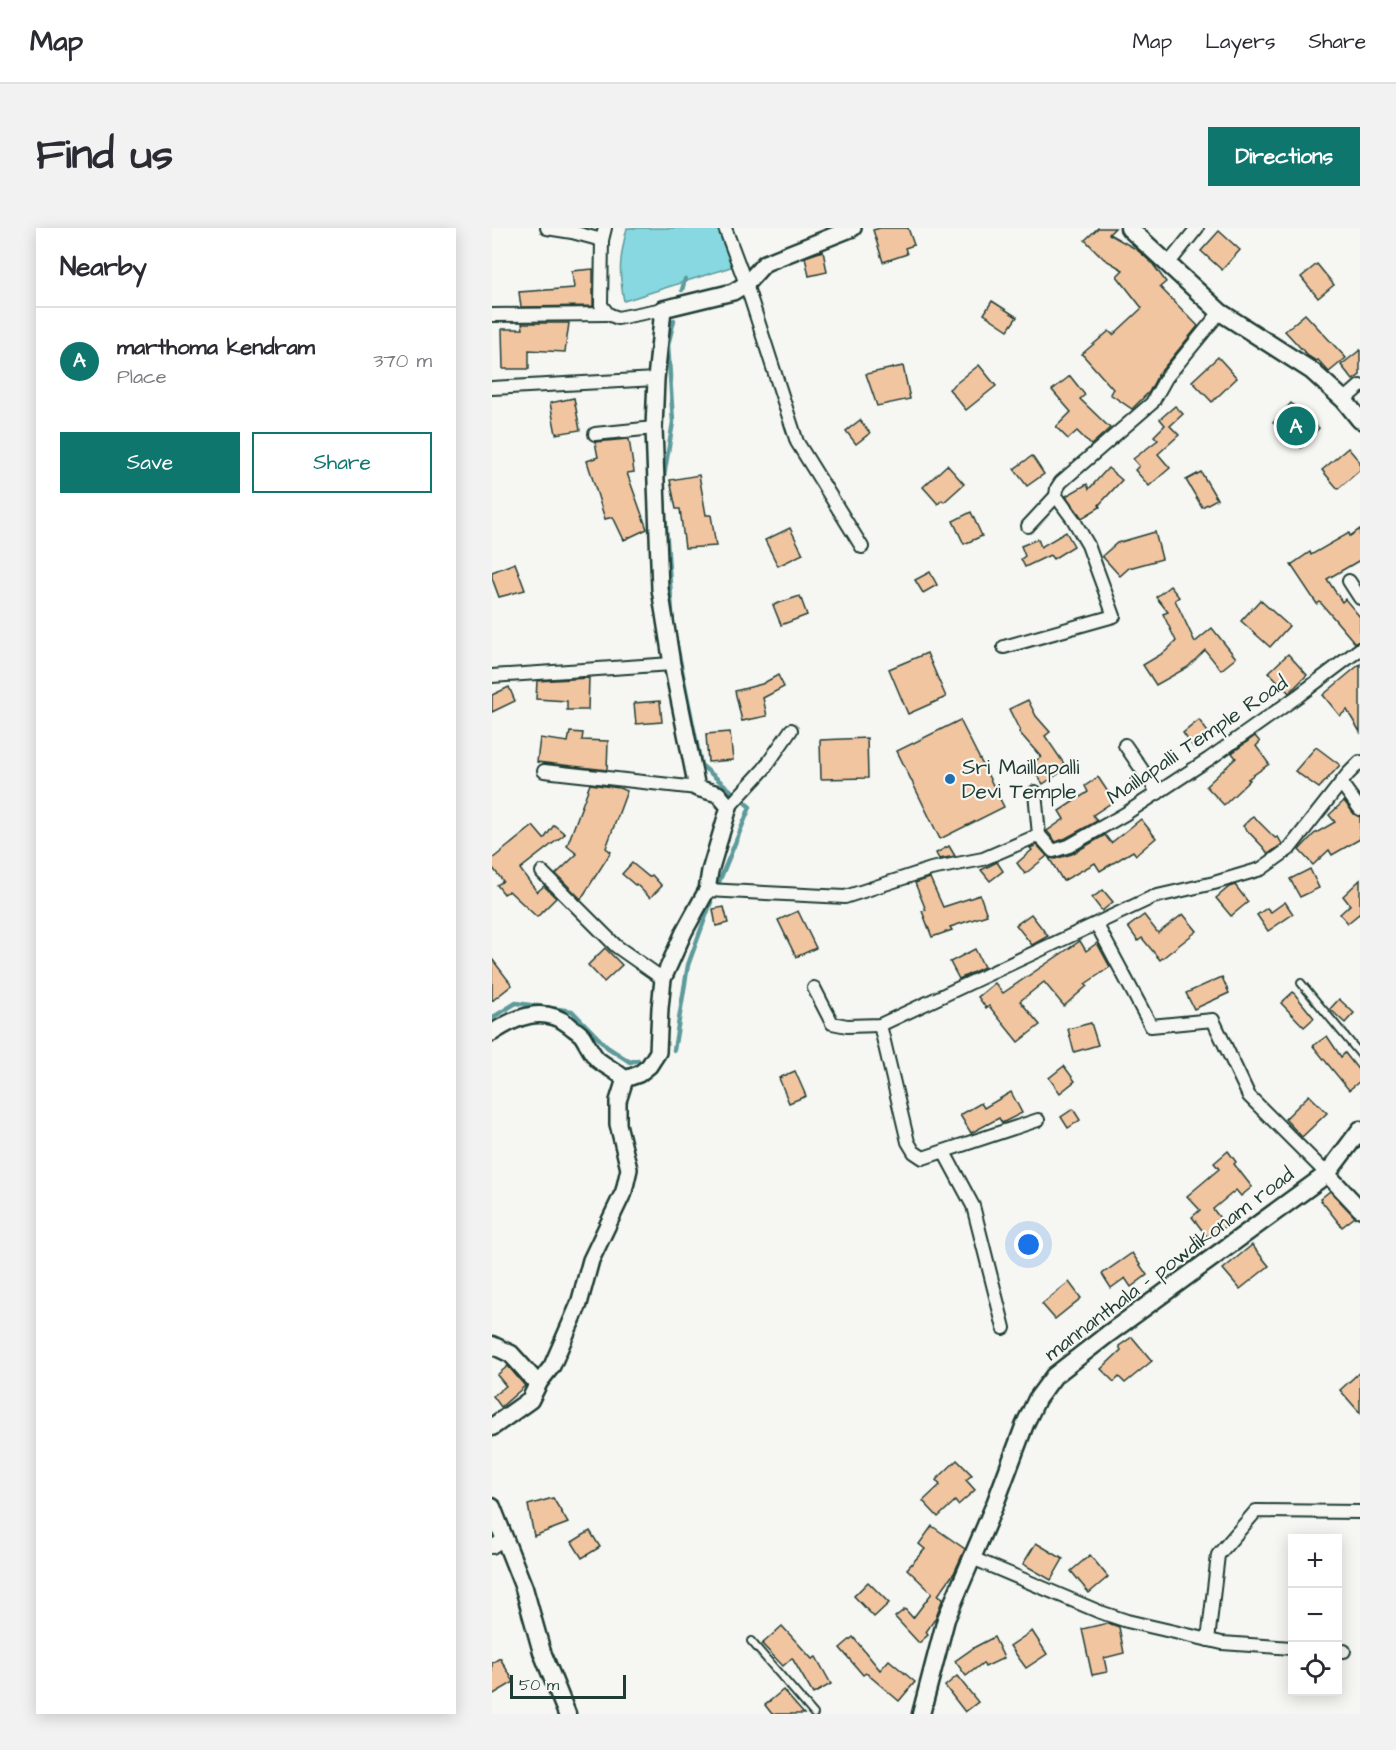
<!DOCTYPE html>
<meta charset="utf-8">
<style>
body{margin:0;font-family:"Architects Daughter",sans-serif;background:#f2f2f3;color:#2b2b33}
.controls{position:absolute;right:18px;bottom:18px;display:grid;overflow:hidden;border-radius:0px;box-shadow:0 3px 15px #0003}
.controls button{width:54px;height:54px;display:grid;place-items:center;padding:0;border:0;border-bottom:2px solid #e1e1e2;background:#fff;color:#2b2b33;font:30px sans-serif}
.scale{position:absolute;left:18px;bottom:15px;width:116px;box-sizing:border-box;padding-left:6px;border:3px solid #1f3d34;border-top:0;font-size:16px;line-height:21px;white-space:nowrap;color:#1f3d34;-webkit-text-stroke:4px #f6f6f2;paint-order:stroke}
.you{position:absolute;left:537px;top:1017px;width:21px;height:21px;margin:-15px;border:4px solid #fff;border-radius:50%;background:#1a73e8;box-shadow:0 0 0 9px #1a73e833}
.badge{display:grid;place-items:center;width:39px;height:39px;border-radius:50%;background:#0f766e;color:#fff;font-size:20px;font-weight:700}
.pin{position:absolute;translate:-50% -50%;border:3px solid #fff;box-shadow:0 2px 6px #0006}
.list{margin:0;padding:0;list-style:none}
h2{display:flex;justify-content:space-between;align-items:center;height:78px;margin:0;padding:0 24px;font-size:26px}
h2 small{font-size:20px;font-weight:400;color:#7c7c81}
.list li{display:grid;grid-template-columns:39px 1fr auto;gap:18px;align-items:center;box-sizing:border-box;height:108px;padding:0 24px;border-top:2px solid #e1e1e2}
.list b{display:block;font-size:22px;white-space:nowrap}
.list p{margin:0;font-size:20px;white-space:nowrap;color:#7c7c81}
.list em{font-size:20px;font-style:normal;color:#7c7c81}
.actions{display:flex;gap:12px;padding:18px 24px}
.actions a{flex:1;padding:14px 0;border:2px solid #0f766e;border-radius:0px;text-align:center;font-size:21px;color:#0f766e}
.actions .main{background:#0f766e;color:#fff}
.icon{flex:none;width:33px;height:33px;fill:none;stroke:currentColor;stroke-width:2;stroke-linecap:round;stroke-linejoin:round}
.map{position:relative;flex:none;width:868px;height:1486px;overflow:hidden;border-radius:0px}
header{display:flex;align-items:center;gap:36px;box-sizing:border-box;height:84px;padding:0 30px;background:#fff;border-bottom:2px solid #e1e1e2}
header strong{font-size:28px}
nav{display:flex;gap:33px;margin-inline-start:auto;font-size:21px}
.intro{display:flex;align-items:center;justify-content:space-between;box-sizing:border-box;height:144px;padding:0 36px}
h1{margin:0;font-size:42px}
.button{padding:15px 27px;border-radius:0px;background:#0f766e;color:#fff;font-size:21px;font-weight:700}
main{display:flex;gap:36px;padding:0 36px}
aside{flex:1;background:#fff;border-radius:0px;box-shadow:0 3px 15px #0003}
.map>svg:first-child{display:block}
.water{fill:#87d8e0;stroke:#5d9a9b;stroke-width:1.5}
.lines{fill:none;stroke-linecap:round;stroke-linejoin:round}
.stream{stroke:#5d9a9b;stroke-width:4.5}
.building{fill:#f2c5a1;stroke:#1f3d34;stroke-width:1.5}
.service-casing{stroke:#1f3d34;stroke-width:10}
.minor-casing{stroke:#1f3d34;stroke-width:16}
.tertiary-casing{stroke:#1f3d34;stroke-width:20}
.secondary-casing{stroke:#1f3d34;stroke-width:21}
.service{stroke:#f6f6f2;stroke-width:6}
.minor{stroke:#f6f6f2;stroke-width:12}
.tertiary{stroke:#f6f6f2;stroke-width:15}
.secondary{stroke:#f6f6f2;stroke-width:16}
.poi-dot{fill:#1f6fb2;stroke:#f6f6f2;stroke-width:2}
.labels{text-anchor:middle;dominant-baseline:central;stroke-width:4.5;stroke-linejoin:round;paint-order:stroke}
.street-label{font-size:21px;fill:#1f3d34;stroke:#f6f6f2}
.poi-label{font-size:21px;fill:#1f3d34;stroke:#f6f6f2;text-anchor:start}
</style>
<header>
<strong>Map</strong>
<nav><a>Map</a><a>Layers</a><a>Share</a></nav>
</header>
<div class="intro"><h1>Find us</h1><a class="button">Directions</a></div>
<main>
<aside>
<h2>Nearby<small></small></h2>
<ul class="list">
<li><span class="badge">A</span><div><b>marthoma kendram</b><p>Place</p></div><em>370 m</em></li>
</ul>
<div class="actions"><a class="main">Save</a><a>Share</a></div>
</aside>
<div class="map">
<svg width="868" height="1486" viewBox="0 0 868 1486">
<rect width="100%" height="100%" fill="#f6f6f2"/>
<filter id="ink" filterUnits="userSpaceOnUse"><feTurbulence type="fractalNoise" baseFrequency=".0167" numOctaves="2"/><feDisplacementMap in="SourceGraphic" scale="12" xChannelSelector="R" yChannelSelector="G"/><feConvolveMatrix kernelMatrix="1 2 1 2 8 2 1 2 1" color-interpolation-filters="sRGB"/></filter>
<g filter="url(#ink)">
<path class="water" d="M135,0H229L245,37L132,73C126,43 128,29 135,0Z"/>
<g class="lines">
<g class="stream">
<path d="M190,62L193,51"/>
<path d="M171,254L181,194L176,117L182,92"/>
<path d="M172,271L181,398L209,537L258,579L227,654"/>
<path d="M0,790L24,775L80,783L115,819L138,834L146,832"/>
<path d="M182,822L196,737L219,674"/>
</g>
</g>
<g class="building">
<path d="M388,0H416L422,17L413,20L415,26L391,34L381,2Z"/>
<path d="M606,0H623L617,6L644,21L660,35L674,54L668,59L706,98L666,147L657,164L640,181L618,166L621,161L590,126L617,103L621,107L650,80L625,48L631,42L612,31L593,12Z"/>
<path d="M727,3L748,22L730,42L709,23Z"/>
<path d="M331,23L335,44L317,48L313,29Z"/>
<path d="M825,36L842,57L826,70L809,49Z"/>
<path d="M101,41V78L29,79L27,64L82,60L80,43Z"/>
<path d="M500,73L525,89L516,102L492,86Z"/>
<path d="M813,86L854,130L837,144L826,132L824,133L816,128L793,103Z"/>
<path d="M30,95H77L73,124L37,122V141H11L10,101H31Z"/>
<path d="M868,122V147L861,152L849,137Z"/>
<path d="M726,129L745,150L720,174L700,153Z"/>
<path d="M487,137L504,158L474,182L457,161Z"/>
<path d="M411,138L418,171L385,178L374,146Z"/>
<path d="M578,148L593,167L588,171L618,200L599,217L585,203L576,211L564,199L579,184L560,162Z"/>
<path d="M82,170L88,202L64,206L58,175Z"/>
<path d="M799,175L827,200L809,220L781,195Z"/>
<path d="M683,178L691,186L678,198L687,207L666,226L678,240L657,258L643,242L647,238L641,231L666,212L662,208L673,197L668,191Z"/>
<path d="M368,192L378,205L364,216L354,203Z"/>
<path d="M137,211L142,244L135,245L155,301L132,312L121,289L113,291L95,233L106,229L103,214Z"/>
<path d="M856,220L868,234V242L846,261L830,242Z"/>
<path d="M540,228L552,246L535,258L522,241Z"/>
<path d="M455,237L472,256L452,274L450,272L446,276L431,259Z"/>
<path d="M616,240L630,252L607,277L608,279L590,290L574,268L595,256L597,261Z"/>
<path d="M709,244L725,271L710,279L694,252Z"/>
<path d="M207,247L214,287H219L224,318L193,320L188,281H184L178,252Z"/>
<path d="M479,284L490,308L472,316L461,293Z"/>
<path d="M298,300L311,326L286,338L273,312Z"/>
<path d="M868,301V332L835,351L850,374L853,371L868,389V413L863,415L828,374L825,376L799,337L818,324L819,327L857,305L858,308Z"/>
<path d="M574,304L582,318L561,331L558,327L533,339L529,331L533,328L529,318L546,311L549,319Z"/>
<path d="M663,304L670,331L637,340L628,348L610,328L625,315Z"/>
<path d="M23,335L33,362L7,369L0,350V344Z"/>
<path d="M438,344L445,357L431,365L423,352Z"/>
<path d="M678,358L687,369L683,372L703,414L720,400L744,430L729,442L713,422L696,439L664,457L651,437L673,424L684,413L671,386L676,384L664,369Z"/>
<path d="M308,368L315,387L289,397L281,377Z"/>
<path d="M768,372L797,398L778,419L749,393Z"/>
<path d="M435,425L454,469L416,486L397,441Z"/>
<path d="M796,426L815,447L797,465L777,444Z"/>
<path d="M868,436V504L855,482L848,488L831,467Z"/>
<path d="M286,447L292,459L271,470L275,488L250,493L243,463L270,456Z"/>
<path d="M97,450L96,482H75V473L44,471L45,453Z"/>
<path d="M17,459L23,473L0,484V467Z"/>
<path d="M536,472L544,488L558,504L553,508L575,540L551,556L538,537L549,529L527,504L528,503L517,481Z"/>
<path d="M168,473L170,494L144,496L142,475Z"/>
<path d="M468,492L512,579L448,611L405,523Z"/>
<path d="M707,492L718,507L702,520L691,505Z"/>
<path d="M78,504L91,505L90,512L116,513L115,542L45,534L48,510L76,514Z"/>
<path d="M238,504L241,532L216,534L214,506Z"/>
<path d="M763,508L768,514L764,518L777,536L756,551L758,552L732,577L714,558L744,530L740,525Z"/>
<path d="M375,510L376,550L329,551L328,512Z"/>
<path d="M824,519L848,537L827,560L803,543Z"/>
<path d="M606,549L622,573L601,587L605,593L574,610L564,614L555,603L572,591L567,583L596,564L593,558Z"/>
<path d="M98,556L127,560L135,563L114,620L119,624L89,671L64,646L85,626L75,618Z"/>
<path d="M852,573L862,586L868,589V611L840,627L837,622L821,637L807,622L822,606L843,594L837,587Z"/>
<path d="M761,588L783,610L786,609L790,616L776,626L772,620L751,598Z"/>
<path d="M649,591L664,610L644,627L641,623L608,643L603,635L571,653L557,630L563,631L580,626L613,607L619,615Z"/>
<path d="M62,597L73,606L28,641L45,664L52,658L64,670L45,689L17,663L12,666L5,657L11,653L0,639V631L41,598L52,611Z"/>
<path d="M545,617L555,628L533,646L525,635L540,622L538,620Z"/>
<path d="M457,618L463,628L447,631L444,625Z"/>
<path d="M505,634L511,643L498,653L489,642Z"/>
<path d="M140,635L157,649L160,647L170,658L158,670L144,656L143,657L130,646Z"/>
<path d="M818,641L827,660L808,669L798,651Z"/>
<path d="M438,650L451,679L488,667L495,687L458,699L460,702L440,709L430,683L434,682L423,655Z"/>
<path d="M868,652V687L867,686L856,695L848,686L858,677L851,668Z"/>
<path d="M743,657L756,674L739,688L724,670L737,659Z"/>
<path d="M611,662L621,674L610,683L600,670Z"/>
<path d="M793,674L801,686L776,703L765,687L775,680L779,684Z"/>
<path d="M232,679L236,695L224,698L221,681Z"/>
<path d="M306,683L324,720L304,729L286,692Z"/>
<path d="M539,686L556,708L540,717L524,697Z"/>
<path d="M691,686L705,703L668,732L650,710L646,713L636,699L652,687L666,705Z"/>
<path d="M588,713L594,723L605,715L618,739L593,756L595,758L572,778L552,754L528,773L548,797L526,814L497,778L494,780L486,769L503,755L511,765Z"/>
<path d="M113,720L130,737L112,754L96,737Z"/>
<path d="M483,721L492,739L467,751L458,734Z"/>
<path d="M0,731L20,757L0,773Z"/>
<path d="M730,749L737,765L702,781L694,765Z"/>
<path d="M801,764L822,790L812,799L789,775Z"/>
<path d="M847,771L862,785L853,795L838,781Z"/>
<path d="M599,795L606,817L582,824L576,801Z"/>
<path d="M835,808L849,829L853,825L868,844V853L857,862L821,818Z"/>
<path d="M572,838L583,853L568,865L557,850Z"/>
<path d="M303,843L314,868L297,875L287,850Z"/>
<path d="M519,864L530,885L510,895L507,890L479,905L468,887L489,875L492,880Z"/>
<path d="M817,867L835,885L810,909L793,891Z"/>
<path d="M581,881L588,892L576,900L569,889Z"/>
<path d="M736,923L744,934L742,936L760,959L749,968L744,962L721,981L734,998L717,1011L700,989L708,982L695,968L727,941L722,935Z"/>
<path d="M838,963L863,989L850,999L828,971Z"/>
<path d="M760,1017L777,1038L748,1061L731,1041Z"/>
<path d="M640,1025L655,1047L639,1059L633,1050L619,1060L610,1046Z"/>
<path d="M577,1054L589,1070L563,1091L550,1076Z"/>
<path d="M640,1109L660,1133L633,1155L627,1149L622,1154L609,1141L629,1122L627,1118Z"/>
<path d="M16,1138L33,1158L9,1179L1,1168L14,1158L5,1147Z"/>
<path d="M868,1144V1185L848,1162Z"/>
<path d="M465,1232L480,1247L474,1252L483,1262L466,1277L463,1273L446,1289L431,1273L448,1257L444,1252Z"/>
<path d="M61,1270L76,1295L42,1308L36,1277Z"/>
<path d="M440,1298L473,1321L462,1345L446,1367L451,1370L443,1391L434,1404L436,1407L427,1415L403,1389L413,1381L421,1390L440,1365L415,1341L433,1321L427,1316Z"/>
<path d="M98,1303L108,1319L90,1330L80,1314Z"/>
<path d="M544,1315L571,1331L559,1352L531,1336Z"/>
<path d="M598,1327L616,1349L597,1365L579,1343Z"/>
<path d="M376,1354L397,1375L382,1389L362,1368Z"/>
<path d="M616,1395L627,1399L632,1425L612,1430L615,1444L600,1447L590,1401Z"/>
<path d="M290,1398L320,1431L324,1429L339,1456L321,1466L300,1430L291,1438L270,1416Z"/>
<path d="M540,1403L555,1426L534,1440L518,1418Z"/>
<path d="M361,1409L388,1442L397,1432L423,1454L407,1473L374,1445L371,1447L348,1420Z"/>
<path d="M502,1409L512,1430L493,1439L491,1435L474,1448L463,1433L483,1419Z"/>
<path d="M8,1430L22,1454L0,1467V1435Z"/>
<path d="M465,1448L486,1474L473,1484L453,1458Z"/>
<path d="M291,1462L312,1486H280L273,1477Z"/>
</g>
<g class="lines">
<defs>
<g id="service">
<path d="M809,755L868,826"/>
<path d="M259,1413L322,1486"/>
</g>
<g id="minor">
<path d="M55,0L80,4L110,12"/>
<path d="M113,0L110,12L109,77L116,86L126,90L171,81"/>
<path d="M233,0L254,56L305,214L370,319"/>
<path d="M676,36L705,0"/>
<path d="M0,87L116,86"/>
<path d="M0,160L164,151"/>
<path d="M852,172L868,158"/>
<path d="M103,206L162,200"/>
<path d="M536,298L564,268"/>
<path d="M857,353L868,370"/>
<path d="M512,419L622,388L596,317L581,291L564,268L565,260L569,254L660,175L674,150L728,84"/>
<path d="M0,448L180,436"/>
<path d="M633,517L666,565"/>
<path d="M52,543L205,560"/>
<path d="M849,555L868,581"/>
<path d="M543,564L547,607"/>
<path d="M237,579L272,541L299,502"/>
<path d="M50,644L124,718L171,751"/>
<path d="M215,662L353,669L439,641L491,631L547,607L561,623L577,618L633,586L717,531L806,468L868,421"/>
<path d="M605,697L659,798L721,792L757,868L835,946"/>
<path d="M322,760L340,795L355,798L388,797L661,669L722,655L769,641L797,621L856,546L868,534"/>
<path d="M388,797L416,914L422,924L431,930L546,892"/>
<path d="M452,924L481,978L512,1100"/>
<path d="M0,1319L12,1311"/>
<path d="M480,1330L608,1384L635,1393L730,1415L800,1420"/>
<path d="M716,1412L726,1327L764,1283L868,1284"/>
<path d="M846,1423H852"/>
</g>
<g id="tertiary">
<path d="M0,805C24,789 51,777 77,797C81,801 88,804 91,809C96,817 99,825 106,832C115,839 124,843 133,851"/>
<path d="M835,946L868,981"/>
<path d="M46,1156L60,1138L87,1076L99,1032L132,963L137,941L126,896V873L133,851L147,846L157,838L166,824L168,780L171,751L192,704L215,662L218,643L237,579L226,566L205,560L180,436L168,361L162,200L164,151L171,81L241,64L254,56L273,35L361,0"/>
</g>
<g id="secondary">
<path d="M637,0L728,84L820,143L852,172L868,192"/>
<path d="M0,1117L19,1126L46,1156L38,1172L0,1199"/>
<path d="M0,1279L32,1360L50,1424L75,1486"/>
<path d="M429,1486L454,1391L503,1276L533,1196L545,1171L562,1148L616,1106L835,946L868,902"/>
</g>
</defs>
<use href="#service" class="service-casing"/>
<use href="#minor" class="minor-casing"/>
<use href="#tertiary" class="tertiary-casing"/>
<use href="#secondary" class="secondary-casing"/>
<use href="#service" class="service"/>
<use href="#minor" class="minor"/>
<use href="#tertiary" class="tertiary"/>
<use href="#secondary" class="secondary"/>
</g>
</g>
<circle class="poi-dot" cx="458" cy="551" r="6"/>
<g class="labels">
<g class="street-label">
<text transform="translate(705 512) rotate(-34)">Maillapalli Temple Road</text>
<text transform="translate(677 1036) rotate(-37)">mannanthala - powdikonam road</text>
</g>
<g class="poi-label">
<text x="470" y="539">Sri Maillapalli<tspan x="470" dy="24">Devi Temple</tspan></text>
</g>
</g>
</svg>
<div class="controls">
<button>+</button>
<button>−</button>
<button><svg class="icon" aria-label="locate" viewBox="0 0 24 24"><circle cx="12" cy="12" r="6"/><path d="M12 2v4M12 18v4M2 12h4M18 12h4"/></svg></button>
</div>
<div class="scale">50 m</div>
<div class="you"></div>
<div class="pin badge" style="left:804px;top:198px">A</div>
</div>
</main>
